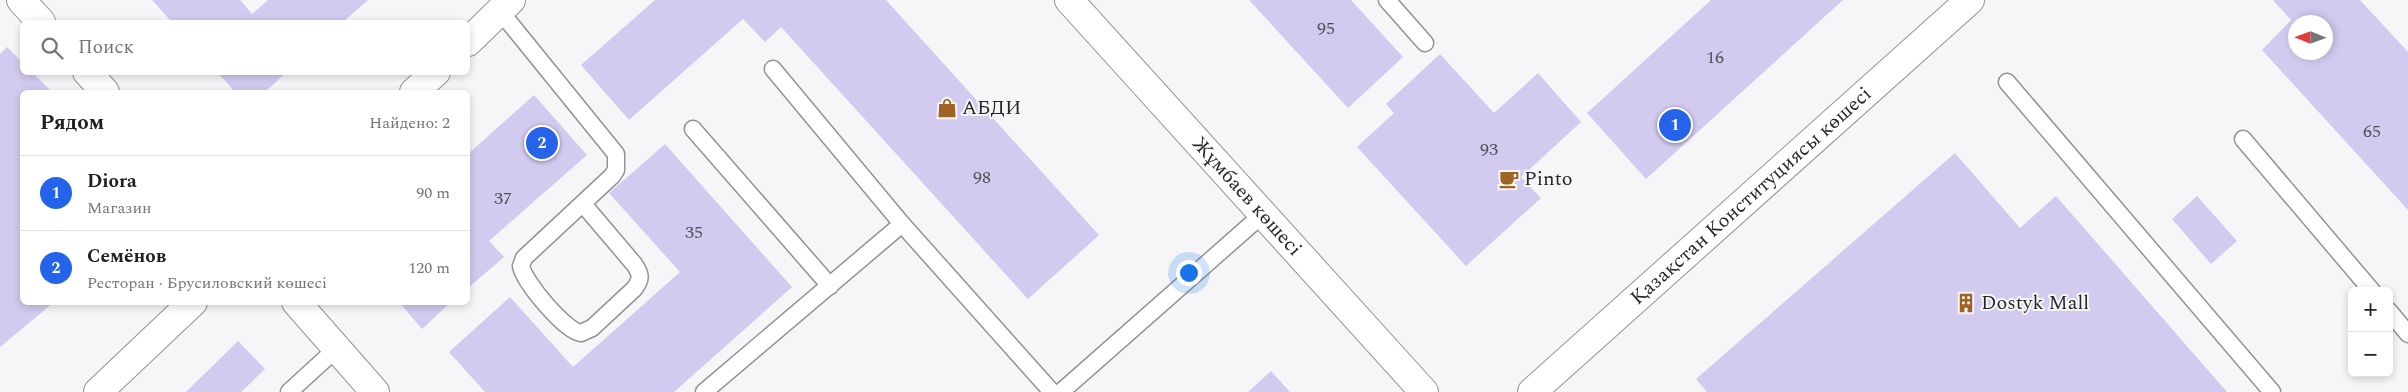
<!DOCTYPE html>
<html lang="ru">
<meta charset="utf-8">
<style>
body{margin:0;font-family:Spectral,serif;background:#f2f2f2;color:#202124}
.controls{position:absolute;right:15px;bottom:15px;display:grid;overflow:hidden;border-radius:8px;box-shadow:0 2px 8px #0003}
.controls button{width:45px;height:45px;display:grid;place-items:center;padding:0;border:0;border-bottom:1px solid #e0e0e0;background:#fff;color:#202124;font:25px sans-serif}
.compass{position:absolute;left:2288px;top:15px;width:45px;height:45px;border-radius:50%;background:#fff;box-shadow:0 2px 8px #0003;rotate:271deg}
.you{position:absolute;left:1188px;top:272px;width:18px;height:18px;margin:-12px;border:4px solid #fff;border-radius:50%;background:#1a73e8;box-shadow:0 0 0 8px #1a73e833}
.badge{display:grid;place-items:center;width:32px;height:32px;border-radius:50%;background:#2563eb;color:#fff;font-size:16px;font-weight:700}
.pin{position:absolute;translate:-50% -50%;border:2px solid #fff;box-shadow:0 1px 5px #0006}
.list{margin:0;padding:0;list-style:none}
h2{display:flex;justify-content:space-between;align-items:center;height:65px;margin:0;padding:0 20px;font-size:21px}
h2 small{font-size:16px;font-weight:400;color:#757577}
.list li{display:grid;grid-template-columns:32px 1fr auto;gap:15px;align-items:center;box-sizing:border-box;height:75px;padding:0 20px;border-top:1px solid #e0e0e0}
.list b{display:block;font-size:19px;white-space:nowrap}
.list p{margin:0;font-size:16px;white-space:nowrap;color:#757577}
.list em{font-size:16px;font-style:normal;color:#757577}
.icon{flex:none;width:28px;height:28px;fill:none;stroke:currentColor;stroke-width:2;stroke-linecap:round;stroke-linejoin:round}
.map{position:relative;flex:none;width:2408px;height:392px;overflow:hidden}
.search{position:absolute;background:#fff;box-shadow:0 2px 8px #0003;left:20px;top:20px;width:450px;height:55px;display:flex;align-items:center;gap:12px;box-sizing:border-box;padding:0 18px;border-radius:8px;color:#757577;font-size:19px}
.panel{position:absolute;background:#fff;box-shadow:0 2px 8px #0003;left:20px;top:90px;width:450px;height:215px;border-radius:8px}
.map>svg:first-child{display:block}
.building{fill:#d3caef;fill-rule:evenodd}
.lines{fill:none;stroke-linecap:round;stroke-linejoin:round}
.lane-casing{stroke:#939395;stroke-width:19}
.street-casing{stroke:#939395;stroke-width:30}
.secondary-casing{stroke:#939395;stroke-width:30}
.lane{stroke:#fff;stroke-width:16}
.street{stroke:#fff;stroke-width:28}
.secondary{stroke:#fff;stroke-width:28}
.labels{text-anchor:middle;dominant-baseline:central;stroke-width:4;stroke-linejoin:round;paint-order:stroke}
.number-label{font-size:18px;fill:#525059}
.poi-label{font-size:20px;fill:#272727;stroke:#f6f6f8;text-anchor:start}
.street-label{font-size:20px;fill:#272727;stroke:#f6f6f8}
</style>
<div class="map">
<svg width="2408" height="392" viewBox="0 0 2408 392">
<rect width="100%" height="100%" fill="#f6f6f8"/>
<g class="building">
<path d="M152,0H240L252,14L268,0H368L343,22H172Z"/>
<path d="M655,0H886L1099,235L1028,299L781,27L765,42L743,19L629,120L581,65Z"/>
<path d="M1249,0H1351L1403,57L1348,108Z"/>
<path d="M1711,0H1843L1646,179L1587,113Z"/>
<path d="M2273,0H2360L2408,52V210L2262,50L2291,20ZM2296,22H2326V52H2296Z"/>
<path d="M7,47L22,62V72H32L52,92H22V302H54L0,347V54Z"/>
<path d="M1440,54L1494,113L1538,73L1581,122L1521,177L1541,198L1466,266L1357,147L1394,113L1386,104Z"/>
<path d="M217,72H287L265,92H235Z"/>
<path d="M534,95L587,155L489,241L504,257L468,288V154Z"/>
<path d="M665,144L792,287L674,392H485L449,352L510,297L573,367L680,272L609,193Z"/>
<path d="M1955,153L2020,228L2056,196L2227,392H1707L1696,379Z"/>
<path d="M2197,196L2237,241L2211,264L2172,219Z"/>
<path d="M399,302H451L422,329Z"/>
<path d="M238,341L265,369L241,392H186Z"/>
<path d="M1271,371L1290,392H1248Z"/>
</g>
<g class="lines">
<defs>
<g id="lane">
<path d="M1387,0L1425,43"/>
<path d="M500,11L616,154V170L612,176L524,258L521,266C524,282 565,331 581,333L592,328L634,289C642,279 641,274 634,264L583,204"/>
<path d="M773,69L902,224L1052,392"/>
<path d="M2007,82L2272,392"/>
<path d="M693,129L830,286"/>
<path d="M2243,139L2372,291"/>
<path d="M2389,311L2408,334"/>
<path d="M289,392L336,349"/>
<path d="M704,392L902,224"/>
<path d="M1061,392L1263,214"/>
</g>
<g id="street">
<path d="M21,0L41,22"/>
<path d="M468,42L511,0"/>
<path d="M87,72L105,92"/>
<path d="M414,92L436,72"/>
<path d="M296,302L375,392"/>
<path d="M98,392L193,302"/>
<path id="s1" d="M1532,392L1970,0"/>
</g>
<g id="secondary">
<path id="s2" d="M1069,0L1424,392"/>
</g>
</defs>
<use href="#lane" class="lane-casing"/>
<use href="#street" class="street-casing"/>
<use href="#secondary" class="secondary-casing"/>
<use href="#lane" class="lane"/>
<use href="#street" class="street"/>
<use href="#secondary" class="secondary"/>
</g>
<defs>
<symbol id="shop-bare" viewBox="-9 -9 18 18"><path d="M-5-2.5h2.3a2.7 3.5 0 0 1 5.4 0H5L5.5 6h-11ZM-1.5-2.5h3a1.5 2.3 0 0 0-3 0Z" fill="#9e6225" stroke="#f6f6f8" stroke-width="2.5" paint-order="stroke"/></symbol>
<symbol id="cafe-bare" viewBox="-9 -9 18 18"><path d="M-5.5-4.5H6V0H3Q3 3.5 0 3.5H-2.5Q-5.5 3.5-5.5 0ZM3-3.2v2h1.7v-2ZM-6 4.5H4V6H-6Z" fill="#9e6225" stroke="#f6f6f8" stroke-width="2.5" paint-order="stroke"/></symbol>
<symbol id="building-bare" viewBox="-9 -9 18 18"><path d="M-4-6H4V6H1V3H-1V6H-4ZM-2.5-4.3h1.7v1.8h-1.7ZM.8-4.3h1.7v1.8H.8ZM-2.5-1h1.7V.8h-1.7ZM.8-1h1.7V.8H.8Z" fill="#9e6225" stroke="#f6f6f8" stroke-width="2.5" paint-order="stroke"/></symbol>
</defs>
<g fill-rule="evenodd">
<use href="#shop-bare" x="933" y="94" width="28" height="28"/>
<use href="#cafe-bare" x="1495" y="165" width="28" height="28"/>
<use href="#building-bare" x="1952" y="289" width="28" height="28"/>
</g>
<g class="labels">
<g class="number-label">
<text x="1326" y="28">95</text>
<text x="1715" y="57">16</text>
<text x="2372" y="131">65</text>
<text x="1489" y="149">93</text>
<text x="982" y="177">98</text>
<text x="503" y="198">37</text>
<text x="694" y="232">35</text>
</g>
<g class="poi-label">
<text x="962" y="108">АБДИ</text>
<text x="1524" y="179">Pinto</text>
<text x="1981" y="303">Dostyk Mall</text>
</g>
<g class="street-label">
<text stroke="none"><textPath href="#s2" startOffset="265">Жұмбаев көшесі</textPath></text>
<text stroke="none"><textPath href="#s1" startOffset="294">Қазақстан Конституциясы көшесі</textPath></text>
</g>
</g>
</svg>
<div class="controls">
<button>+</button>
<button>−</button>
</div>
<svg class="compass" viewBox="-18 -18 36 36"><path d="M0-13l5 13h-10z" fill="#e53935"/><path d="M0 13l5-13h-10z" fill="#757577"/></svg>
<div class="you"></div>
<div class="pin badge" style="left:1675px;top:125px">1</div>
<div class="pin badge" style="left:542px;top:143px">2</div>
<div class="search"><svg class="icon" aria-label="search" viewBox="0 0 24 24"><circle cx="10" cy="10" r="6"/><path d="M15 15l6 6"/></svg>Поиск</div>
<section class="panel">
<h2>Рядом<small>Найдено: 2</small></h2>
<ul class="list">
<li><span class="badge">1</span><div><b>Diora</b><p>Магазин</p></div><em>90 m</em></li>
<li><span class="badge">2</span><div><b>Семёнов</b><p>Ресторан · Брусиловский көшесі</p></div><em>120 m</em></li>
</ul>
</section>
</div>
